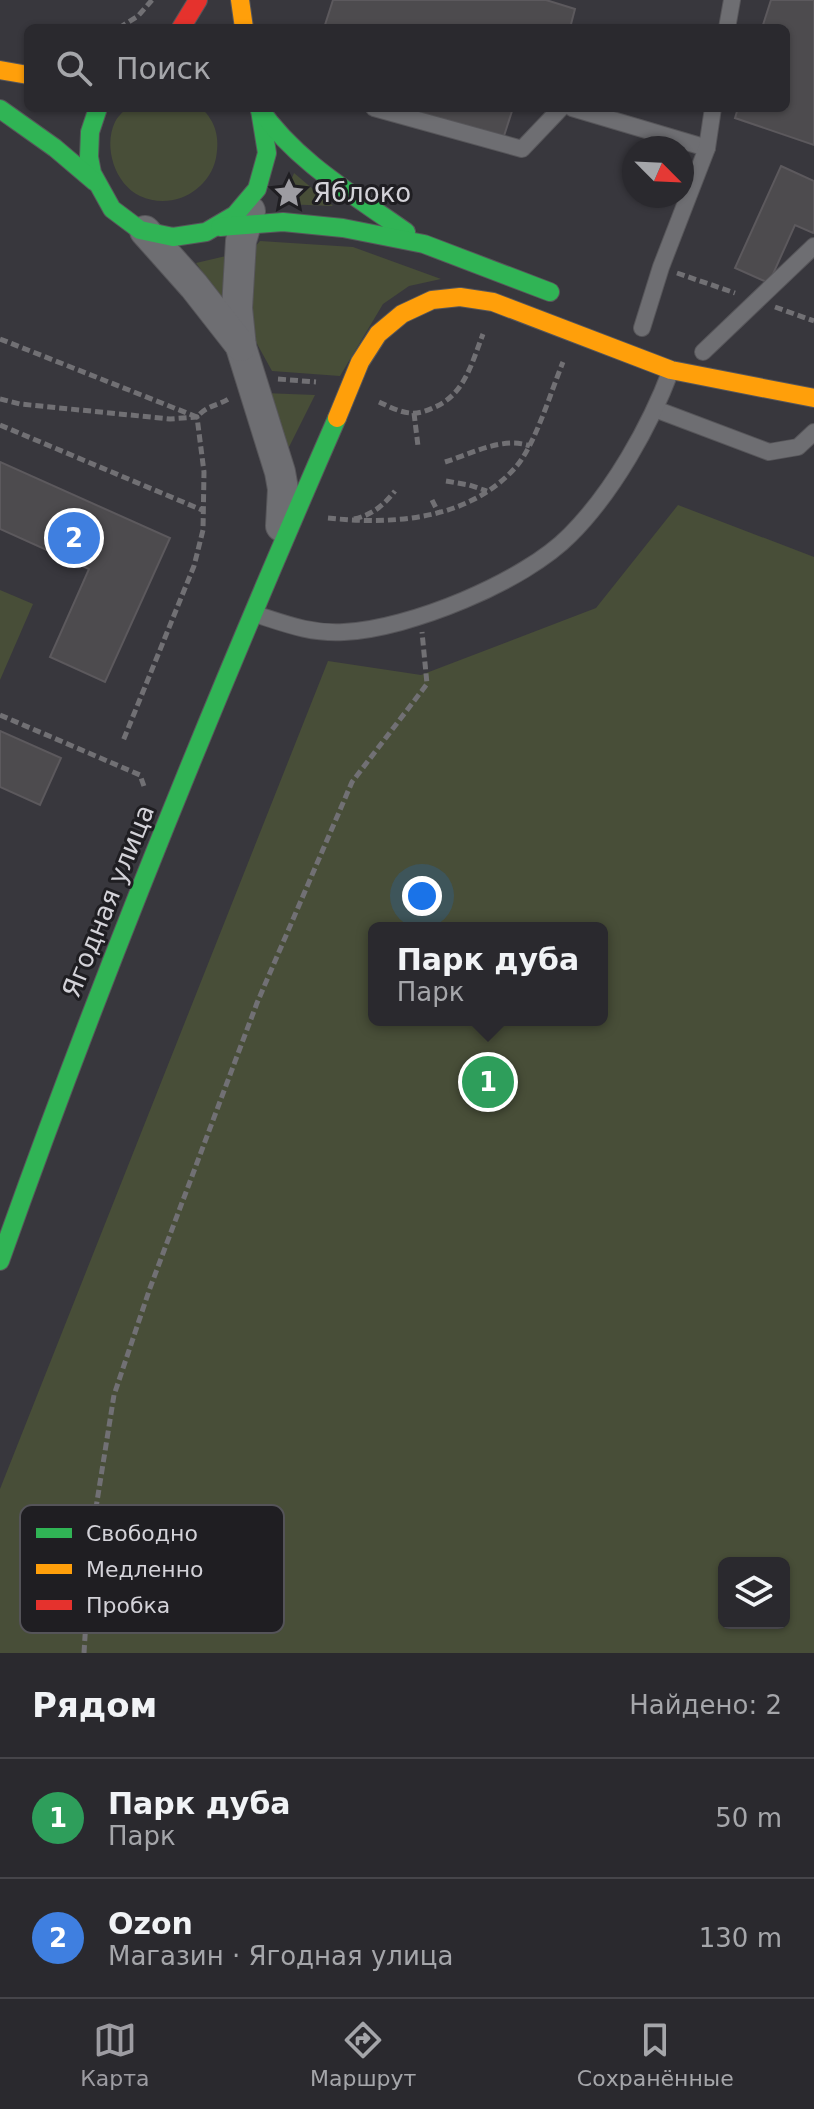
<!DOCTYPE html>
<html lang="ru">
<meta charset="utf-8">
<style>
body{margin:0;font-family:"DejaVu Sans",sans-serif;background:#323136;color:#f1f3f6}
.controls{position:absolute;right:24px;bottom:24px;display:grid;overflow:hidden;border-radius:12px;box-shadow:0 2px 6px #0004}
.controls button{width:72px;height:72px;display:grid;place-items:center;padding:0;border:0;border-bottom:2px solid #46454a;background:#2a292e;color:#f1f3f6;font:40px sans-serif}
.compass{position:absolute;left:622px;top:136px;width:72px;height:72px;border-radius:50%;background:#2a292e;box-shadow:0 2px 6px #0004;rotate:114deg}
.you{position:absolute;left:422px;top:896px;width:28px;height:28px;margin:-20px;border:6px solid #fff;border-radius:50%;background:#1a73e8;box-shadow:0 0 0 12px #1a73e833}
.badge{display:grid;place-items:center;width:52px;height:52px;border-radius:50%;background:#9d9ca2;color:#fff;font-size:26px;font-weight:700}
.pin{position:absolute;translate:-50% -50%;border:4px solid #fff;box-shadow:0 2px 8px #0006}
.popup{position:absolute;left:368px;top:922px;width:240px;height:104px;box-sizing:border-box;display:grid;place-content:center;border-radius:12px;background:#2a292e;filter:drop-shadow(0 2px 6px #0005);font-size:26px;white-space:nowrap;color:#a5a6aa}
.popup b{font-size:30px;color:#f1f3f6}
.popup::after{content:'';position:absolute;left:50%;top:100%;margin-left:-16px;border:16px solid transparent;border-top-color:#2a292e}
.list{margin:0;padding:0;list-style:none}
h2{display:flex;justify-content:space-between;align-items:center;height:104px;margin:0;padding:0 32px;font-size:34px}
h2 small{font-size:26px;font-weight:400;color:#a5a6aa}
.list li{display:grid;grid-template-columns:52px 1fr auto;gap:24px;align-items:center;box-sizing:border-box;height:120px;padding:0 32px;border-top:2px solid #46454a}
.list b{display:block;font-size:30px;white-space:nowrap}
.list p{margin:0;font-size:26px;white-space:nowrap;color:#a5a6aa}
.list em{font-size:26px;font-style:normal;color:#a5a6aa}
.icon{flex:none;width:44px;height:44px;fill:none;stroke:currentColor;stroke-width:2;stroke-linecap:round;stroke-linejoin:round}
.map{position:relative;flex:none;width:814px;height:1653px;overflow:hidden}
.search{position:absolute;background:#2a292e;box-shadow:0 2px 6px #0004;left:24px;right:24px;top:24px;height:88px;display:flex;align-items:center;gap:20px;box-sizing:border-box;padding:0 28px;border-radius:12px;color:#a5a6aa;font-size:30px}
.sheet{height:344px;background:#2a292e}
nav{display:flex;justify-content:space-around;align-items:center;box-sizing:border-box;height:112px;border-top:2px solid #46454a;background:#2a292e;font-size:22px;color:#a5a6aa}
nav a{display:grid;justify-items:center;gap:4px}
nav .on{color:#9d9ca2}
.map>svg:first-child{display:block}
.green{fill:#484e38;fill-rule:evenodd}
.building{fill:#4d4b4e;stroke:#5c595d;stroke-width:2}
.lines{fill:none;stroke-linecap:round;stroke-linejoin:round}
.lane-casing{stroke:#57565a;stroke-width:18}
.street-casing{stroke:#57565a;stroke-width:32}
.fast-casing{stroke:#57565a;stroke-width:20}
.slow-casing{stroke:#57565a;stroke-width:20}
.jam-casing{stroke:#57565a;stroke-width:20}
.path{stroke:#717074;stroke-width:5;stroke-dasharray:8 4;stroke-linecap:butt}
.lane{stroke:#6e6e72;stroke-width:16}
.street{stroke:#6e6e72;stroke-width:30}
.fast{stroke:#30b455;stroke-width:18}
.slow{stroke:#ff9f0a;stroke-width:18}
.jam{stroke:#e5322d;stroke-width:18}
.labels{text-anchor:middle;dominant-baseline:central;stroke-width:6;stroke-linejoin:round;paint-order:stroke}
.poi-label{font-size:26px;fill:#d3d2d8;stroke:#1f1e22;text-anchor:start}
.street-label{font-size:26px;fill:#d3d2d8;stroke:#1f1e22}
.key{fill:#1f1e22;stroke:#555459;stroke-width:2}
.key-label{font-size:22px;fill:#d3d2d8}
</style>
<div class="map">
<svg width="814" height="1653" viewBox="0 0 814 1653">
<rect width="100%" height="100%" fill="#38373d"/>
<g class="green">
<path d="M127,108H201C216,121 220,139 216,158C209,191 172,211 140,196C115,184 103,147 115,122C117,117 123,112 127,108Z"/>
<path d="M294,173L333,206L282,204Z"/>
<path d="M260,241L353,247L441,279L409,286L383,304L340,376L272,371L256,342L248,315L251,251Z"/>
<path d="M226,256L228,307L196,263Z"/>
<path d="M264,393L315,395L284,457Z"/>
<path d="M678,505L814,557V1653H0V1489L328,661L421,675L596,608ZM374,928H602V1020H374ZM724,1563H784V1623H724Z"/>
<path d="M0,590L33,604L0,680Z"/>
</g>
<g class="building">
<path d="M333,0H546L575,9L570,28H324Z"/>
<path d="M771,0H814V145L735,118L738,108H786V28H762Z"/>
<path d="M403,108H513L503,139Z"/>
<path d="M781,166L814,181V230L813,233L795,225L769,283L735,268Z"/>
<path d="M0,462L170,538L105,682L50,657L89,569L0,529Z"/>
<path d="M0,731L61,758L40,805L0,787Z"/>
</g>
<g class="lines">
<defs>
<g id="lane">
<path d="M727,28L732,0"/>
<path d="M374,108L522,149L561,108"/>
<path d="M572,108L707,148"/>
<path d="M642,328L661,267L707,148L713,108"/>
<path d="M703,352L814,246"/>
<path d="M655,409L769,452L798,447L814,432"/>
<path d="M255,614C286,624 311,634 344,632C409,629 524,582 570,535C613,492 650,426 671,370"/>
</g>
<g id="street">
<path d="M250,211L241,241L237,308L241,347L280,472L283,489L281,526"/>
<path d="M145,231L194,286L241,346"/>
</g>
<g id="fast">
<path d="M98,108L90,132L89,157L92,173L112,209L140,230L173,237L206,232L235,215L257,189L267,153L260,110"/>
<path d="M259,108C296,162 354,195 406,232"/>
<path d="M0,109L55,148L95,182"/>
<path d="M220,227L283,222L343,228L424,244L550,292"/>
<path d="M0,1261C101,976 216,695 337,418"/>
</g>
<g id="slow">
<path d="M240,0L244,28"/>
<path d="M0,70L28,75"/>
<path d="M337,418L360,362L378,334L402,314L432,300L460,297L493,302L671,370L814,398"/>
</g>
<path id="jam" d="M181,28L198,0"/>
</defs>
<use href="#lane" class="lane-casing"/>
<use href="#street" class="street-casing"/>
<use href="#fast" class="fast-casing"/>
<use href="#slow" class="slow-casing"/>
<use href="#jam" class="jam-casing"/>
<g class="path">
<path d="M119,28L138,16L152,0"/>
<path d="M677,273L735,293"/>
<path d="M775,307L814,321"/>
<path d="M0,339L197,417C207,405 218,406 230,398"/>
<path d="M278,379L316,382"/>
<path d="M0,399L20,404L170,419L197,417L204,472L203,530L194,566L123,741"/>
<path d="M379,402C388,406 399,412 410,413C418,414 427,411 435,407C465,394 472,362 483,334"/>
<path d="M414,413L418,446"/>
<path d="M0,425L202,510"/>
<path d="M445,462C471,454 503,436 530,446"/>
<path d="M446,481L469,485L487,491"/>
<path d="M432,500L439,514"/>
<path d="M328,518C393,525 468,520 515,468C535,446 551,391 563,362"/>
<path d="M354,519C372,515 384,505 395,491"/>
<path d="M0,715L140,775L145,789"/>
<path d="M84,1653L91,1539L114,1395L150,1288L257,1003L352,782L427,684L422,632"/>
</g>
<use href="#lane" class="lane"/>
<use href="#street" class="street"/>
<use href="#fast" class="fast"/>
<use href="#slow" class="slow"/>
<use href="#jam" class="jam"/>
</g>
<defs>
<symbol id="sight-bare" viewBox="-9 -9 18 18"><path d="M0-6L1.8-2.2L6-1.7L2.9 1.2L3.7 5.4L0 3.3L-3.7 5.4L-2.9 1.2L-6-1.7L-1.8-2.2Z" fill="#9d9ca2" stroke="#1f1e22" stroke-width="2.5" paint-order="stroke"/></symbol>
</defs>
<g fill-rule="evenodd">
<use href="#sight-bare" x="267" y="171" width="44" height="44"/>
</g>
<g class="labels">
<g class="poi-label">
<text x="313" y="193">Яблоко</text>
</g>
<g class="street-label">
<text transform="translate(108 901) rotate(-68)">Ягодная улица</text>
</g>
</g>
<rect x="20" y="1505" width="264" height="128" rx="12" class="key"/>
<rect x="36" y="1528" width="36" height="10" fill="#30b455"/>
<rect x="36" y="1564" width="36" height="10" fill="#ff9f0a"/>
<rect x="36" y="1600" width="36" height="10" fill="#e5322d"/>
<g class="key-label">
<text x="86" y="1541">Свободно</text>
<text x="86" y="1577">Медленно</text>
<text x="86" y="1613">Пробка</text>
</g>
</svg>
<div class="controls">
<button><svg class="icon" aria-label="layers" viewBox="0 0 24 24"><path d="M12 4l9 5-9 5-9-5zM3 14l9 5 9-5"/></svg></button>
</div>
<svg class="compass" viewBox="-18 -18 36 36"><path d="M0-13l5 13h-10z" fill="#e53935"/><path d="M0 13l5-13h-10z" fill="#a5a6aa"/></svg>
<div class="you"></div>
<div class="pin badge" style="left:488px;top:1082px;background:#2e9e5b">1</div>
<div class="popup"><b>Парк дуба</b>Парк</div>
<div class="pin badge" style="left:74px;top:538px;background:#3f7fe0">2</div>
<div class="search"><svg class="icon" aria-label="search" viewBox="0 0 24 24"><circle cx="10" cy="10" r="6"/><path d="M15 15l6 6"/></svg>Поиск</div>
</div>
<section class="sheet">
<h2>Рядом<small>Найдено: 2</small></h2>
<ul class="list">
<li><span class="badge" style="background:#2e9e5b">1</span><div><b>Парк дуба</b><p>Парк</p></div><em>50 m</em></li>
<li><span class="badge" style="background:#3f7fe0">2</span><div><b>Ozon</b><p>Магазин · Ягодная улица</p></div><em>130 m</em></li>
</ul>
</section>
<nav>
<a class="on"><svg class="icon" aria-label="map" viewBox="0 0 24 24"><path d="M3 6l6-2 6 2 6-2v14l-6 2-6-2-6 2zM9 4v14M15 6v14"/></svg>Карта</a>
<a><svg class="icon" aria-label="directions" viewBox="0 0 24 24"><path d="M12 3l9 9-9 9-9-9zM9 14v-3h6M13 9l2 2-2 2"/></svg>Маршрут</a>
<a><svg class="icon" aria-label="saved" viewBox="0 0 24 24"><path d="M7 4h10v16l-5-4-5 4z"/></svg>Сохранённые</a>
</nav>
